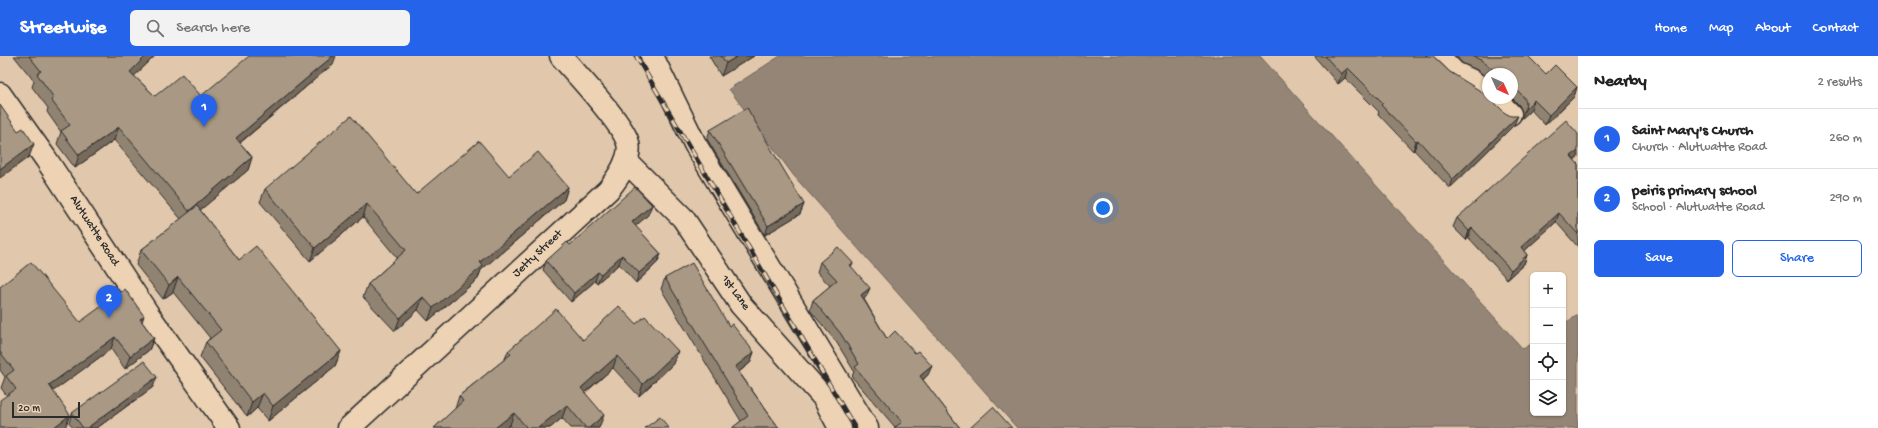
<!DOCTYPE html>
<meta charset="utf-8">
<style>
body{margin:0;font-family:"Gochi Hand",sans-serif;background:#f2f2f2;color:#222}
.controls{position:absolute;right:12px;bottom:12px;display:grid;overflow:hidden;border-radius:6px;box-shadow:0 1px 3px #0004}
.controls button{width:36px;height:36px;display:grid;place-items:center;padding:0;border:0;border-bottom:1px solid #e0e0e0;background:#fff;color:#222;font:20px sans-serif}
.compass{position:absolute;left:1482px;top:12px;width:36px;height:36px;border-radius:50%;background:#fff;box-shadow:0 1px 3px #0004;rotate:135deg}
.scale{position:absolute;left:12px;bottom:10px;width:68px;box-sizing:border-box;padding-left:4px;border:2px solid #2b2b2b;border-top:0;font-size:11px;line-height:14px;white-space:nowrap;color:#2b2b2b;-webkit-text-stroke:3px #edd2b4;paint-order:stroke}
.you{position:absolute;left:1103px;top:152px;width:14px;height:14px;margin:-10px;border:3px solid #fff;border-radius:50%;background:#1a73e8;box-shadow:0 0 0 6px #1a73e833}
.badge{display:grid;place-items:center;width:26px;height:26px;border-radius:50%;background:#2563eb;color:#fff;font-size:13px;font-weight:700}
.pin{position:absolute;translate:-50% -33px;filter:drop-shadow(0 1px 2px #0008)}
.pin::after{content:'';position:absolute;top:21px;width:14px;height:12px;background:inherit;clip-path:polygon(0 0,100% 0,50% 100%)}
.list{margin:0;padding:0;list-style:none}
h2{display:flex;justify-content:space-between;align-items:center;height:52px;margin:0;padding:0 16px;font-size:17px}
h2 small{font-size:13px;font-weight:400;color:#767676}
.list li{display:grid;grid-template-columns:26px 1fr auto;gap:12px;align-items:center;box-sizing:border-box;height:60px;padding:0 16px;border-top:1px solid #e0e0e0}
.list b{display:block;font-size:15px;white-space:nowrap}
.list p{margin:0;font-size:13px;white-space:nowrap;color:#767676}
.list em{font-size:13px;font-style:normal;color:#767676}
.actions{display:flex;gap:8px;padding:12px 16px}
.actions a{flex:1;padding:9px 0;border:1px solid #2563eb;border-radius:6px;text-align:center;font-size:14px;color:#2563eb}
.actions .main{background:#2563eb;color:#fff}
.icon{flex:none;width:22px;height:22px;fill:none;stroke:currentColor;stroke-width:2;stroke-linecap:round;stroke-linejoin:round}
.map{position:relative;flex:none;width:1578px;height:372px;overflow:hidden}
header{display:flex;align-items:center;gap:24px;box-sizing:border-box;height:56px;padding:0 20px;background:#2563eb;color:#fff}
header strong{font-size:19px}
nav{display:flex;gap:22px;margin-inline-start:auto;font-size:14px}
.search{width:280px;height:36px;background:#f2f2f2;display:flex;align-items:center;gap:10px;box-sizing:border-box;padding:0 14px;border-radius:6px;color:#767676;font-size:15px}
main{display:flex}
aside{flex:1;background:#fff}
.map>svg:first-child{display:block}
.water{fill:#948576;stroke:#6a6158}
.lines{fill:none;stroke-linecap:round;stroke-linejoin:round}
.street-casing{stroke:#2b2b2b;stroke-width:25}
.street{stroke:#edd2b4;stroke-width:22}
.rail-casing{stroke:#2b2b2b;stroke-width:4.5}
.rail{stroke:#edd2b4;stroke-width:3;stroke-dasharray:9;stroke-linecap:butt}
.wall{fill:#908372;stroke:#2b2b2b}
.shaded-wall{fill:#766a5c;stroke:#2b2b2b}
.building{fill:#a89884;stroke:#2b2b2b}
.labels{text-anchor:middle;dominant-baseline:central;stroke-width:3;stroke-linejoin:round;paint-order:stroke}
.street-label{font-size:12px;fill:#2b2b2b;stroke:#edd2b4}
</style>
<header>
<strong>Streetwise</strong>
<div class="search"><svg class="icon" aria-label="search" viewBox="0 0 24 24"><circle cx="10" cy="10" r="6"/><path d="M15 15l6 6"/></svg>Search here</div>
<nav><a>Home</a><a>Map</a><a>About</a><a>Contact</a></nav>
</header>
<main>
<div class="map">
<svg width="1578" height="372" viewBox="0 0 1578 372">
<rect width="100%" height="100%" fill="#e1c8ac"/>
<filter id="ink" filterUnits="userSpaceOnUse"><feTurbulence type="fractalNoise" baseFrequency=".025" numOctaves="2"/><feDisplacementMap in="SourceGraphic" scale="8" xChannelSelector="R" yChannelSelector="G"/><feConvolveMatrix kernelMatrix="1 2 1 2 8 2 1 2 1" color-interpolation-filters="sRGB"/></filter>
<g filter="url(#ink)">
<path class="water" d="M780,0H1260L1523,293L1533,287V357H1563V268L1578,259V372H1017L794,120L729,33Z"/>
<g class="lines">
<defs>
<g id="street">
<path d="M652,0L695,88L867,372"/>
<path d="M1438,0L1455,17L1470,24L1488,37"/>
<path d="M0,38L46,103L148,258L229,372"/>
<path d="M1494,42L1510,58"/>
<path d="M626,105L683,162L741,249L824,342L840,372"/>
<path d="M349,372L608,134C617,123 632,102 628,87C623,67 576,18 561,0"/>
</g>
</defs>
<use href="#street" class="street-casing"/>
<use href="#street" class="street"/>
<defs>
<path id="rail" d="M636,0L855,372"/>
</defs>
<use href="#rail" class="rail-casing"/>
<use href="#rail" class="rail"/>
</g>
<g class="wall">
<path d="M14,0H155L134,20L155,40H201L333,8L240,87L252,101L248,114L200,154L239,204L341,295L335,310L268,365L257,352L247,361L200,301L206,286L210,282L173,236L163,243L136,209L141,194L181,163L114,84L75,112L57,88L61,76L47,56L48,52L32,31L34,25Z"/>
<path d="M709,0H754L721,20Z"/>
<path d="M1314,0H1433L1450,16L1514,69L1450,132L1414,94L1413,95L1378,58L1379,56L1345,22L1338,28Z"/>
<path d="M1456,0H1528L1546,18L1577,31L1574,41L1545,69L1531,54L1521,63L1522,55L1519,49L1512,42V18H1488V22L1477,14L1462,7Z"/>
<path d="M710,74L804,148L800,158L765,179L707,83Z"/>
<path d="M1574,104L1578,108V191L1556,166L1524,195L1527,199L1524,208L1507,223L1468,181L1466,184L1453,171L1457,162Z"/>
<path d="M568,131L564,144L481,214L478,223L428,265L418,254L395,275L363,241L368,228L397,202L363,161L310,205L260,146L265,133L416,138Z"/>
<path d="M648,159L635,170L661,198L657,207L636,227L619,208L597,227L595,225L571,246L543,214L546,205L570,189Z"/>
<path d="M820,206L853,207L851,211L866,241L864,243L887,283L928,319L923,324L960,372L895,371L852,321L854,315L837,287L810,254L813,244L830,230L817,216Z"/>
<path d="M665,222L729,270L754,296L750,307L739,316L779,372H733L741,365L661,233Z"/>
<path d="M0,231L80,266H142L154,282L149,294L125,313L111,293L53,335L66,372H0L7,340L1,332L5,321L0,314Z"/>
<path d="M583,284L673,308L639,340L613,312L585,337L599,372H571L562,362L550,372H512L510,369L506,372H434L455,353L459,340L505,303L508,295Z"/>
<path d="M153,331L97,372H73L69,367L72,357Z"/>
</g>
<g class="shaded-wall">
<path d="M146,0H155L125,29L130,16Z"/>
<path d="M333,0H336L333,8L231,94L236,82Z"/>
<path d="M738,0H754L721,20L726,7Z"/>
<path d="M1348,12L1345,22L1338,28L1341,18Z"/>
<path d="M1577,31L1574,41L1545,69L1549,59Z"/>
<path d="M1534,44L1531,54L1521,63L1525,53Z"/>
<path d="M1518,60L1514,69L1450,132L1453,123Z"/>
<path d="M119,71L114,84L75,112L79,99Z"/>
<path d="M1418,84L1414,94L1413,95L1416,85Z"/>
<path d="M34,88L29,101L0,122V113Z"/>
<path d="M1578,95V101L1568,109L1571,100Z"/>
<path d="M252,101L248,114L185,167L189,155Z"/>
<path d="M568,131L564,144L481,214L478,223L428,265L433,252L480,206Z"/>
<path d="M367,148L363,161L310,205L315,192Z"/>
<path d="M804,148L800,158L765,179L768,170Z"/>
<path d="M652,149L648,159L629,176L632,166Z"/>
<path d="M1559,157L1556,166L1518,201L1521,191Z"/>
<path d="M1472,172L1468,181L1466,184L1469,175Z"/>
<path d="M661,198L657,207L636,227L639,217Z"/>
<path d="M622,199L619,208L597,227L601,218Z"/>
<path d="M1527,199L1524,208L1507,223L1511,214Z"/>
<path d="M598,216L595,225L571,246L574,237Z"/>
<path d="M178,221L173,236L163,243L169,229Z"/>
<path d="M870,232L866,241L858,249L861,239Z"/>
<path d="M423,241L418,254L395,275L400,262Z"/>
<path d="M144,260L140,272V263Z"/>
<path d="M115,281L111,293L44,342L49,329Z"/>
<path d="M154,282L149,294L125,313L130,300Z"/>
<path d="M341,295L335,310L268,365L273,350Z"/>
<path d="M678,295L673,308L639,340L643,328Z"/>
<path d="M754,296L750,307L731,322L735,311Z"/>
<path d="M617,300L613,312L576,344L581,332Z"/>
<path d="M932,310L928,319L916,330L920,320Z"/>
<path d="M157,321L153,331L97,372H87Z"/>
<path d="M263,337L257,352L247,361L252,346Z"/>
<path d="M567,349L562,362L550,372H538Z"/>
<path d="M514,357L510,369L506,372H495Z"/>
<path d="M70,359L65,372H53Z"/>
<path d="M604,359L599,372H589Z"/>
</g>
<g class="building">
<path d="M29,0H146L130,16L155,40L182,18L201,40L249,0H333L236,82L252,101L189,155L119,71L79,99L61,75L70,69L51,44L54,42L37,18L41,15Z"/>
<path d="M721,0H738L726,7Z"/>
<path d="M1325,0H1433L1450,16L1487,39L1488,40V42H1490L1505,57L1511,60H1518L1453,123L1418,84L1416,85L1381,49L1383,47L1348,12L1341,18Z"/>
<path d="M1472,0H1528L1546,18L1555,9L1577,31L1549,59L1534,44L1525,53L1526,46L1523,40L1512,29V18H1499L1481,4Z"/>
<path d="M0,49L18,75L23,72L34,88L0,113Z"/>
<path d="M747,52L804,148L768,170L710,74Z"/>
<path d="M351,60L416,138L479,85L509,120L538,96L568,131L480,206L483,210L433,252L423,241L400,262L368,228L406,194L367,148L315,192L265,133Z"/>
<path d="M1566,64L1578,78V95L1571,100L1578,108V178L1559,157L1521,191L1527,199L1511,214L1472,172L1469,175L1457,162Z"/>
<path d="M635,131L652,149L632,166L661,198L639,217L622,199L601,218L598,216L574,237L546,205L567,186L570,189Z"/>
<path d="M197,150L239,204L256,190L341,295L273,350L263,337L252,346L206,286L221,274L178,221L169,229L141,194Z"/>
<path d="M838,191L853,207L850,209L870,232L861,239L887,283L895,275L915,297L918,295L932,310L920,320L960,372H894L902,366L855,311L859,308L841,278L813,244L837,224L820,206Z"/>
<path d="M31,206L80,266L125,233L144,260L140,263L154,282L130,300L115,281L49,329L70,359L53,372H0V344L16,333L6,320L14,314L0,296V231Z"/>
<path d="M692,207L729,270L732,268L754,296L735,311L779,372H733V371L748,360L665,222Z"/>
<path d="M619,250L636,268L645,260L678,295L643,328L617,300L581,332L604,359L589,372H586L567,349L538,372H527L514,357L495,372H434L463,345L459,340L511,298L508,295L556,253L583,284Z"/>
<path d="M144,305L157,321L87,372H83L72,357Z"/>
<path d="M993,351L1012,372H970Z"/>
<path d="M660,361L669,372H645Z"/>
</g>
</g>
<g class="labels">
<g class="street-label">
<text transform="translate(94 175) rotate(57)">Alutwatte Road</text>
<text transform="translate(538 198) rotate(-43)">Jetty Street</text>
<text transform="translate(735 237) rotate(54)">1st Lane</text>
</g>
</g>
</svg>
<div class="controls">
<button>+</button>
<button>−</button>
<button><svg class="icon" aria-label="locate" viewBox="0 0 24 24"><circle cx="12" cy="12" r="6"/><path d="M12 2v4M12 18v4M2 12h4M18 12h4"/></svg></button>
<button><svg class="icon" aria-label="layers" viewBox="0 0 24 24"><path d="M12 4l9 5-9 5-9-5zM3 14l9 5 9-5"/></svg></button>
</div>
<svg class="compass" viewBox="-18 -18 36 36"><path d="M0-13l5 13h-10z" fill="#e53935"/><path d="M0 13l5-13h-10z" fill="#767676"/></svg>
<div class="scale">20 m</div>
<div class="you"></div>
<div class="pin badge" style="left:204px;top:71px">1</div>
<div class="pin badge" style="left:109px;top:262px">2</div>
</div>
<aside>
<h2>Nearby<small>2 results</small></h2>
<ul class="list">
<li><span class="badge">1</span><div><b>Saint Mary's Church</b><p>Church · Alutwatte Road</p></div><em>260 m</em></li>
<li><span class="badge">2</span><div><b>peiris primary school</b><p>School · Alutwatte Road</p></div><em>290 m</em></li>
</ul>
<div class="actions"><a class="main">Save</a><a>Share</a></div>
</aside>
</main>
